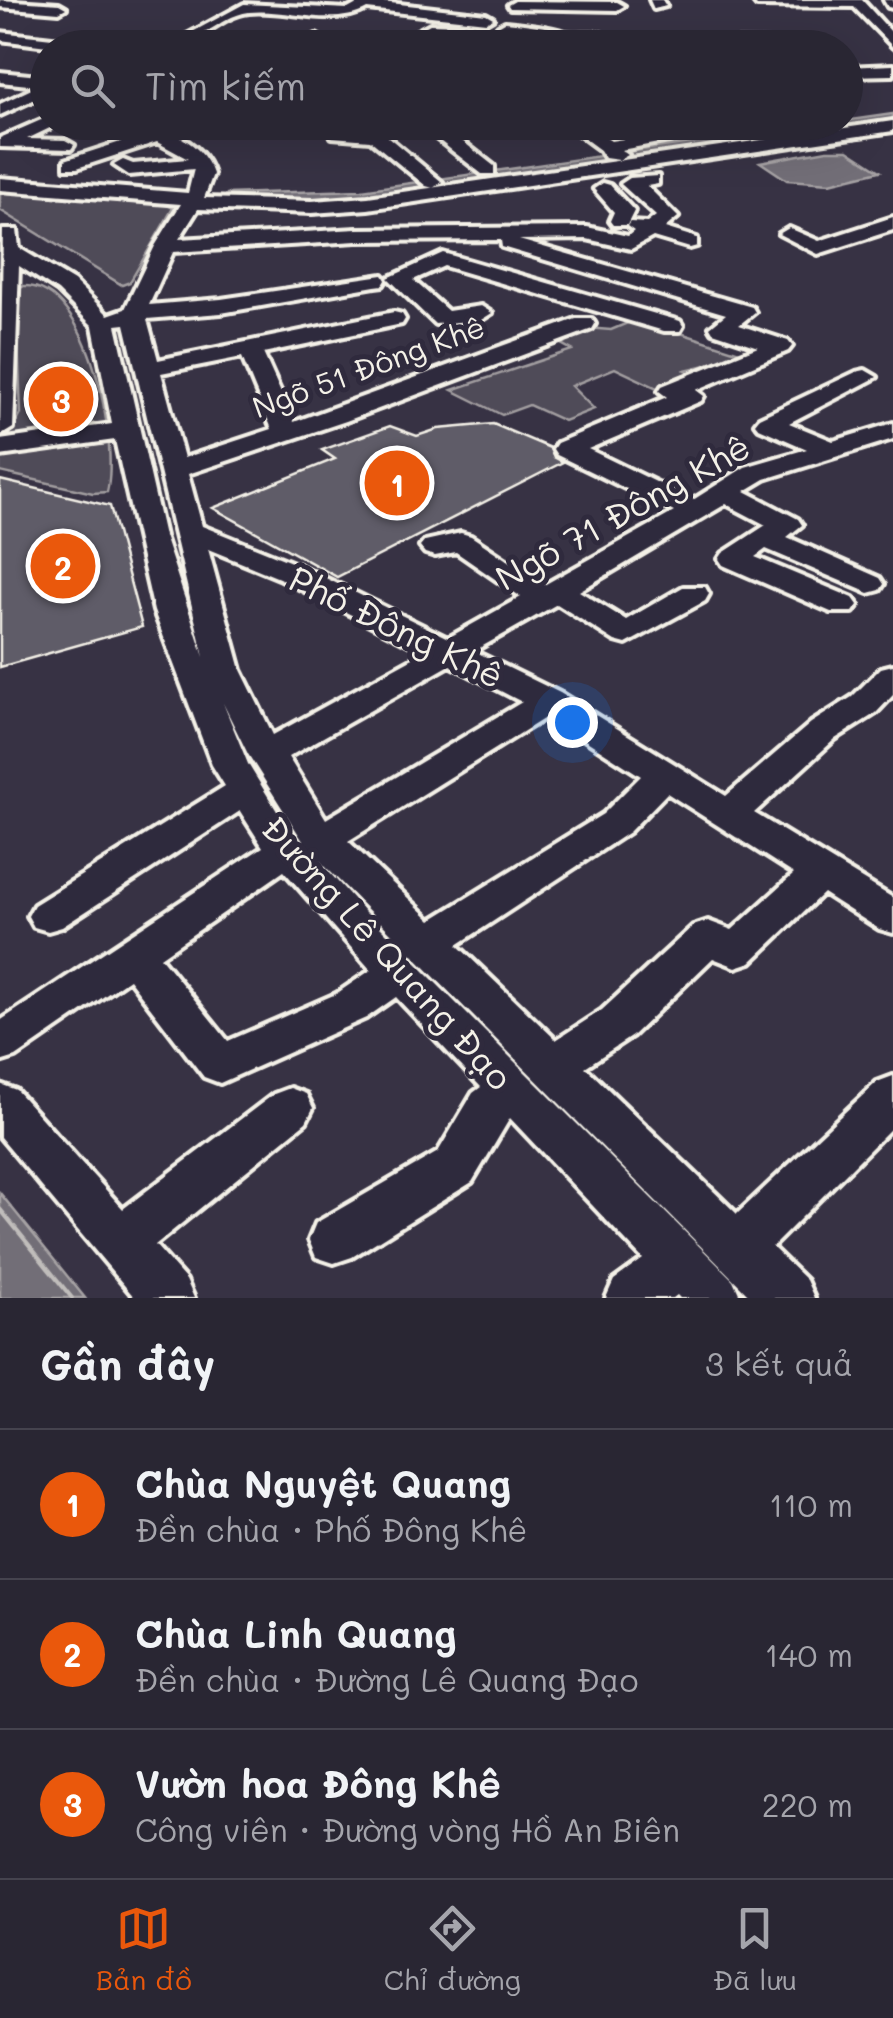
<!DOCTYPE html>
<html lang="vi">
<meta charset="utf-8">
<style>
body{margin:0;font-family:Mali,sans-serif;background:#35323f;color:#f1f3f6}
.you{position:absolute;left:572px;top:722px;width:35px;height:35px;margin:-25px;border:8px solid #fff;border-radius:50%;background:#1a73e8;box-shadow:0 0 0 15px #1a73e833}
.badge{display:grid;place-items:center;width:65px;height:65px;border-radius:50%;background:#ea580c;color:#fff;font-size:32px;font-weight:700}
.pin{position:absolute;translate:-50% -50%;border:5px solid #fff;box-shadow:0 2px 10px #0006}
.list{margin:0;padding:0;list-style:none}
h2{display:flex;justify-content:space-between;align-items:center;height:130px;margin:0;padding:0 40px;font-size:42px}
h2 small{font-size:32px;font-weight:400;color:#a5a5ac}
.list li{display:grid;grid-template-columns:65px 1fr auto;gap:30px;align-items:center;box-sizing:border-box;height:150px;padding:0 40px;border-top:2px solid #45434e}
.list b{display:block;font-size:38px;white-space:nowrap}
.list p{margin:0;font-size:32px;white-space:nowrap;color:#a5a5ac}
.list em{font-size:32px;font-style:normal;color:#a5a5ac}
.icon{flex:none;width:55px;height:55px;fill:none;stroke:currentColor;stroke-width:2;stroke-linecap:round;stroke-linejoin:round}
.map{position:relative;flex:none;width:893px;height:1298px;overflow:hidden}
.search{position:absolute;background:#292633;box-shadow:0 10px 40px #0002;left:30px;right:30px;top:30px;height:110px;display:flex;align-items:center;gap:25px;box-sizing:border-box;padding:0 35px;border-radius:55px;color:#a5a5ac;font-size:38px}
.sheet{height:580px;background:#292633}
nav{display:flex;justify-content:space-around;align-items:center;box-sizing:border-box;height:140px;border-top:2px solid #45434e;background:#292633;font-size:28px;color:#a5a5ac}
nav a{display:grid;justify-items:center;gap:5px}
nav .on{color:#ea580c}
.map>svg:first-child{display:block}
.green{fill:#504b59;stroke:#a29ea0;stroke-width:2.5}
.water{fill:#726e77;stroke:#a6a2a4;stroke-width:2.5}
.lines{fill:none;stroke-linecap:round;stroke-linejoin:round}
.shore{stroke:#c0bdbb;stroke-width:4}
.building{fill:#5f5c67;stroke:#f4f1e8;stroke-width:2.5}
.minor-casing{stroke:#f4f1e8;stroke-width:8}
.minor{fill:#2f2a3d;fill-rule:evenodd}
.labels{text-anchor:middle;dominant-baseline:central;stroke-width:10;stroke-linejoin:round;paint-order:stroke}
.far-street-label{font-size:30px;fill:#f4f1e8;stroke:#2f2a3d}
.street-label{font-size:35px;fill:#f4f1e8;stroke:#2f2a3d}
</style>
<div class="map">
<svg width="893" height="1298" viewBox="0 0 893 1298">
<rect width="100%" height="100%" fill="#373244"/>
<filter id="ink" filterUnits="userSpaceOnUse"><feTurbulence type="fractalNoise" baseFrequency=".01" numOctaves="2"/><feDisplacementMap in="SourceGraphic" scale="20" xChannelSelector="R" yChannelSelector="G"/><feConvolveMatrix kernelMatrix="1 2 1 2 8 2 1 2 1" color-interpolation-filters="sRGB"/></filter>
<g filter="url(#ink)">
<g class="green">
<path d="M0,188L165,204L173,208L130,282L122,285L0,210Z"/>
<path d="M24,286C90,284 119,443 107,492L93,493L0,472V453L21,414L16,291Z"/>
<path d="M637,319L749,355L685,370L705,381L659,389L615,368L571,386L594,409L564,421L529,405L502,415L452,390L572,350L552,339L586,328L611,330Z"/>
</g>
<g class="water">
<path d="M893,114V124L354,202L223,201L227,194L362,190Z"/>
<path d="M827,150H848L880,171L830,183L787,180L760,162Z"/>
<path d="M0,1193L85,1298H0Z"/>
</g>
<g class="lines">
<path class="shore" d="M0,1209L72,1298"/>
</g>
<g class="building">
<path d="M493,424L550,448L554,457L563,462L337,577L213,508L335,459L322,450L390,426L417,436L438,429Z"/>
<path d="M0,480L110,506L142,627L0,667Z"/>
</g>
<g class="lines">
<defs>
<g id="minor">
<path d="M0,0L59,4L66,8L59,12L0,7Z"/>
<path d="M364,0L486,14L493,18L486,22L367,9C332,28 287,8 249,12C218,16 197,48 163,48L244,4L348,9Z"/>
<path d="M650,0H662L666,6L654,9Z"/>
<path d="M752,0H862L893,34V47L854,7L757,6Z"/>
<path d="M884,0H893V8L888,7Z"/>
<path d="M515,1L617,2L624,6L617,10L510,8L508,5Z"/>
<path d="M505,22C525,24 545,26 562,31C578,36 596,28 611,37L604,41C567,40 536,36 500,29L498,26Z"/>
<path d="M430,24L458,25L465,29C454,36 445,30 433,32C414,37 410,48 386,48Z"/>
<path d="M0,32L104,44L111,48H63L0,40Z"/>
<path d="M316,35L323,39L314,48H298Z"/>
<path d="M655,40L772,41L779,45L650,47V41Z"/>
<path d="M893,65V75L846,76V67Z"/>
<path d="M0,72L48,77V93L0,115V104L38,86L0,82Z"/>
<path d="M48,117V122H56L54,126L27,139L65,140L74,145L71,149L0,147V138Z"/>
<path d="M893,121V131L368,209L312,213L198,209L179,239L357,229L587,227L628,236L634,231L627,226L630,222L647,223L656,216L621,184L630,178L658,176V184L647,186L678,217L665,228L697,238V246L690,248L653,237L631,249L587,239L519,240L752,307L755,312L739,325L788,341L792,346L788,351L696,390L704,396L701,401L588,449L693,500L745,467L807,449L759,428L755,423L759,418L856,372L865,370L877,377L789,423L833,441L893,423V439L765,479L745,491L798,519L802,525L787,537L880,578L884,584L880,590L869,593L766,549L755,557L853,598L858,605L853,612H831L723,565L719,559L723,553L766,525L726,504L579,591L626,620L683,587H705L709,594L705,601L626,644L615,641L557,604L474,651L560,693L726,796L811,723L852,697L881,668L893,665V695L876,713L835,739L754,813L893,898V933L879,929L823,893L751,962L736,967L713,958L632,1036L585,1067L737,1214L877,1082L893,1076V1126L772,1247L806,1280L814,1298H752L308,849L248,754L223,703L248,764L283,821L365,912L733,1280L741,1298H680L677,1295L673,1298H606L614,1280L643,1259L510,1118L472,1182L352,1257L334,1263L316,1257L309,1240L316,1223L438,1152L473,1093L481,1087L396,997L366,1018L220,1083L204,1077L129,979L16,1057L0,1062V1021L263,847L240,811L62,927L48,931L34,927L28,916L34,905L225,786L212,765L154,611L115,440L0,456V440L112,424L93,326L58,291L19,266L13,428L0,436L3,230H17L19,248L74,281L108,315L125,309L155,246L181,204L0,190V178L188,193L194,169L129,175L114,165L123,160L133,164L188,159L157,142L77,168H65V160L142,135L118,122C153,122 202,137 213,174L204,198L312,201L368,197ZM501,240L502,247L726,314L710,327L713,332L758,347L662,386L659,391L667,397L557,443L553,449L557,455L674,512L544,585L471,536L461,533L425,541L420,547L425,553L435,556L456,552L521,597L448,638L301,566L202,526L188,474L346,421L592,329L595,324L592,319H576L294,422L263,353L402,324L405,319L402,314L394,312L158,360L147,319L221,313L375,286L383,285L386,280L383,275L221,299L149,305L173,252L357,241ZM125,324L204,657L164,536L116,325ZM242,357L272,429L184,458L161,373ZM208,549L279,578L424,652L273,735L241,670ZM450,665L522,702L326,819L288,757ZM548,716L641,776L603,814L431,920L348,841ZM667,793L794,874L732,930L708,921L693,926L602,1010L556,1040L457,945L629,832ZM284,871L371,970L336,994L228,1041L160,957Z"/>
<path d="M562,122H582L611,141L729,122H771L621,150L628,155L619,160L605,158L600,150Z"/>
<path d="M431,126H443L494,166V174H482L431,134Z"/>
<path d="M338,128L381,131L442,182L433,188L426,186L370,140L332,137L330,133Z"/>
<path d="M603,183L610,185L634,211L627,225H613L610,221L614,212L594,189Z"/>
<path d="M893,217V230L818,254L779,234L789,228L819,241Z"/>
<path d="M443,253L680,321L683,326L680,331H664L444,266L413,280L448,311L481,306L492,313L481,320L435,324L388,278Z"/>
<path d="M0,1084L16,1090L123,1209L274,1094L290,1088L306,1094L313,1108L306,1122L155,1245L186,1280L194,1298H135L0,1137Z"/>
</g>
</defs>
<use href="#minor" class="minor-casing"/>
<use href="#minor" class="minor"/>
</g>
</g>
<g class="labels">
<g class="far-street-label">
<text transform="translate(368 366) rotate(-20)">Ngõ 51 Đông Khê</text>
</g>
<g class="street-label">
<text transform="translate(622 511) rotate(-29)">Ngõ 71 Đông Khê</text>
<text transform="translate(397 626) rotate(26)">Phố Đông Khê</text>
<text transform="translate(388 952) rotate(48)">Đường Lê Quang Đạo</text>
</g>
</g>
</svg>
<div class="you"></div>
<div class="pin badge" style="left:397px;top:483px">1</div>
<div class="pin badge" style="left:63px;top:566px">2</div>
<div class="pin badge" style="left:61px;top:399px">3</div>
<div class="search"><svg class="icon" aria-label="search" viewBox="0 0 24 24"><circle cx="10" cy="10" r="6"/><path d="M15 15l6 6"/></svg>Tìm kiếm</div>
</div>
<section class="sheet">
<h2>Gần đây<small>3 kết quả</small></h2>
<ul class="list">
<li><span class="badge">1</span><div><b>Chùa Nguyệt Quang</b><p>Đền chùa · Phố Đông Khê</p></div><em>110 m</em></li>
<li><span class="badge">2</span><div><b>Chùa Linh Quang</b><p>Đền chùa · Đường Lê Quang Đạo</p></div><em>140 m</em></li>
<li><span class="badge">3</span><div><b>Vườn hoa Đông Khê</b><p>Công viên · Đường vòng Hồ An Biên</p></div><em>220 m</em></li>
</ul>
</section>
<nav>
<a class="on"><svg class="icon" aria-label="map" viewBox="0 0 24 24"><path d="M3 6l6-2 6 2 6-2v14l-6 2-6-2-6 2zM9 4v14M15 6v14"/></svg>Bản đồ</a>
<a><svg class="icon" aria-label="directions" viewBox="0 0 24 24"><path d="M12 3l9 9-9 9-9-9zM9 14v-3h6M13 9l2 2-2 2"/></svg>Chỉ đường</a>
<a><svg class="icon" aria-label="saved" viewBox="0 0 24 24"><path d="M7 4h10v16l-5-4-5 4z"/></svg>Đã lưu</a>
</nav>
